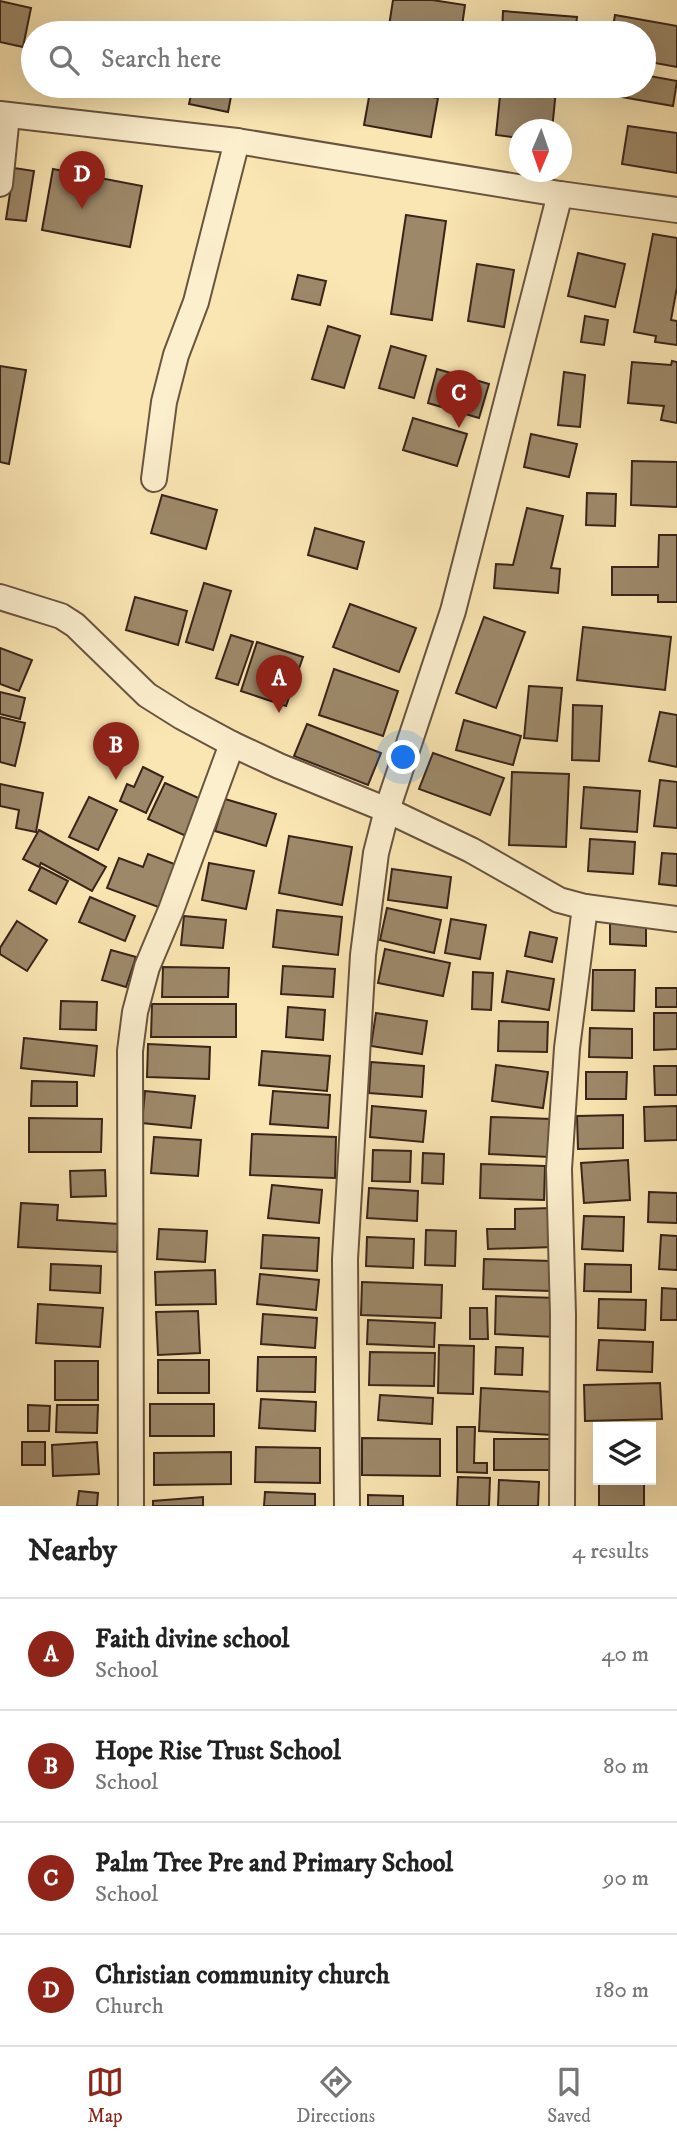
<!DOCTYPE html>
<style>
body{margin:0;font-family:"IM FELL DW Pica",serif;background:#f2f2f2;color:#222}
.controls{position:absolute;right:21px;bottom:21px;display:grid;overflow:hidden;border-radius:0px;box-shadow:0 7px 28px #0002}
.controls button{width:63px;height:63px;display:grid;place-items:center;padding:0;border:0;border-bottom:2px solid #e0e0e0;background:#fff;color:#222;font:35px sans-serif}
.compass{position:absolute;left:509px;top:119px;width:63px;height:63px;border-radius:50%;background:#fff;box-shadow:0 7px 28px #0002;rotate:182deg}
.you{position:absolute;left:404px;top:758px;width:24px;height:24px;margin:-18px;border:5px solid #fff;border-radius:50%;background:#1a73e8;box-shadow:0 0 0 10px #1a73e833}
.badge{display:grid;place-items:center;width:46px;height:46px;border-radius:50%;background:#8f2418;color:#fff;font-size:23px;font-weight:700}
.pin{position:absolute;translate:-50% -58px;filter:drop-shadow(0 2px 4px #0008)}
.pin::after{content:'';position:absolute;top:37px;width:24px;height:21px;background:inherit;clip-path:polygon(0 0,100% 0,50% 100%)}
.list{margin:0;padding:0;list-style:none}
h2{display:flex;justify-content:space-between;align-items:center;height:91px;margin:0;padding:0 28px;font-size:30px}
h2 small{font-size:23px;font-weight:400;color:#767676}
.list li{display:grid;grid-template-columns:46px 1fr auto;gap:21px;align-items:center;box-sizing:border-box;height:112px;padding:0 28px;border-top:2px solid #e0e0e0}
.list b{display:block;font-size:26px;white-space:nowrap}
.list p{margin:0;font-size:23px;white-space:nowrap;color:#767676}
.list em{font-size:23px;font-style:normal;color:#767676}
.icon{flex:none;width:38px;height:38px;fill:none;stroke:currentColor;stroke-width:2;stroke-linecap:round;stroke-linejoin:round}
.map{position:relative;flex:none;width:677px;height:1506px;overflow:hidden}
.search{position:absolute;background:#fff;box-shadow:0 7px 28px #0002;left:21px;right:21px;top:21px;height:77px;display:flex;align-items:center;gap:18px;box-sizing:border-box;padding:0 24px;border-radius:38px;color:#767676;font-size:26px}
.sheet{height:539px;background:#fff}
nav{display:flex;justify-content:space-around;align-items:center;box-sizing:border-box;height:98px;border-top:2px solid #e0e0e0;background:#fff;font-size:19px;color:#767676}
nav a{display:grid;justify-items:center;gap:4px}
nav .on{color:#8f2418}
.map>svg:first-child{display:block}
.building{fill:#9d896a;stroke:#39241a;stroke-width:2}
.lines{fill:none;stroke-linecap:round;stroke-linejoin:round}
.minor-casing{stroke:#695440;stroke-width:28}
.minor{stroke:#fcefce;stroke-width:24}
</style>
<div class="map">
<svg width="677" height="1506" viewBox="0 0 677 1506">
<rect width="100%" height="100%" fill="#fae6b3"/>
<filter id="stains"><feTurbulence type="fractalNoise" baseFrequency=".00286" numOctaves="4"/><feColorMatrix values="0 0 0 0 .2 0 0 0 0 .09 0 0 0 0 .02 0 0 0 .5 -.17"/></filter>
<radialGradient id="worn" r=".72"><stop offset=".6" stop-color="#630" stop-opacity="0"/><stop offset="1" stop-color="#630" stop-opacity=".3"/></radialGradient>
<g class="building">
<path d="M393,0H432L465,5L461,33H434L389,26Z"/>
<path d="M0,1L31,8L23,47L0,42Z"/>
<path d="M503,11L577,17L575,33H502Z"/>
<path d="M615,15L677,26V67L644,61V33H612Z"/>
<path d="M644,75L677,81L673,106L616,96L618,86H644Z"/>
<path d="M193,86H233L228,112L189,104Z"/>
<path d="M371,86L438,98L431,137L364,125Z"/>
<path d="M501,86L556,90L552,130H520V138L496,135Z"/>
<path d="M628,126L677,133V173L622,164Z"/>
<path d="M14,168L34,171L26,221L6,219Z"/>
<path d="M53,169L142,186L130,247L42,230Z"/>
<path d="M406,215L446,221L432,320L391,314Z"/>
<path d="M653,234L677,238V287L671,320L677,321V345L655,342L656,336L634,332Z"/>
<path d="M578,253L625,264L615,307L568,296Z"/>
<path d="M477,264L514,270L504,327L468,321Z"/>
<path d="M298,275L326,281L320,305L292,299Z"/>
<path d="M585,316L608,320L604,345L581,342Z"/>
<path d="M328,326L360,336L344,388L312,379Z"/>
<path d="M391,346L426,356L414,398L379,388Z"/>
<path d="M672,361L677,362V423L661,420L664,406L628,403L632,362L671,365Z"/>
<path d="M0,366L26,370L9,464L0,462Z"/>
<path d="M437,369L489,384L479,418L428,403Z"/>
<path d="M564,372L585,375L580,427L558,425Z"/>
<path d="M413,418L467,434L457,466L403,450Z"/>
<path d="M531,434L577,444L569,477L524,467Z"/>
<path d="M632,461L677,462V507L631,505Z"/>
<path d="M587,493L616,494L615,526L586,525Z"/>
<path d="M162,495L217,510L206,549L151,533Z"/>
<path d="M527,508L563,516L551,568L560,569L558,593L494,588L496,564L513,565Z"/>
<path d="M315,528L364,542L357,569L308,555Z"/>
<path d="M659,535H677V602H658V595H612V567H658Z"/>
<path d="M204,583L231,591L213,650L186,642Z"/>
<path d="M135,597L187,611L178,645L126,630Z"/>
<path d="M350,604L416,628L399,672L333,647Z"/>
<path d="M484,617L525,632L496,708L456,693Z"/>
<path d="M583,627L671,637L665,690L577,680Z"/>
<path d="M231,635L253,642L238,685L216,678Z"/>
<path d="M257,642L303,657L286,706L241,691Z"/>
<path d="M0,648L32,660L19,691L0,684Z"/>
<path d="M334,669L398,691L383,736L319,715Z"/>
<path d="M529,686L562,688L557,741L524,738Z"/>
<path d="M0,692L25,698L20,719L0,714Z"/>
<path d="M573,705L602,706L599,761L572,760Z"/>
<path d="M660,712L677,715V767L649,761Z"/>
<path d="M0,717L25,723L15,766L0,762Z"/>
<path d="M464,720L521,736L513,765L456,750Z"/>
<path d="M307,724L381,753L368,785L294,756Z"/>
<path d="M433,753L504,778L490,815L419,789Z"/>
<path d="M143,767L163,777L146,813L120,801L127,784L134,787Z"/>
<path d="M512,772L569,774L566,847L509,845Z"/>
<path d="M660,780L677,782V828L654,826Z"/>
<path d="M165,783L203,800L186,836L148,819Z"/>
<path d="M0,784L43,793L36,832L16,828L19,810L0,806Z"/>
<path d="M584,787L640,791L637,832L581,828Z"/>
<path d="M89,797L117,810L98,850L69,837Z"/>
<path d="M225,799L276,814L266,846L215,831Z"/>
<path d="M39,830L106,867L92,891L41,863L39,867L23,859Z"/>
<path d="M289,836L352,847L342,905L279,893Z"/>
<path d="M590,839L635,842L633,874L588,871Z"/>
<path d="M662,853L677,854V886L659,884Z"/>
<path d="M148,854L177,865L161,908L107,888L119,858L143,867Z"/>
<path d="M209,863L254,871L246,909L202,900Z"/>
<path d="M41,867L68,881L56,904L29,890Z"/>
<path d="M392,869L451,877L447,908L388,900Z"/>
<path d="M90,897L135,916L125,941L79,922Z"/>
<path d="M387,908L441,920L434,953L380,940Z"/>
<path d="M277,910L342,917L338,955L273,947Z"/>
<path d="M184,916L226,920L223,948L181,945Z"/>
<path d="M451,919L486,925L480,959L445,953Z"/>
<path d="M17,921L47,940L27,971L0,954V948Z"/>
<path d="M610,923L646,925V946L610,944Z"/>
<path d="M530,932L557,938L552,962L525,956Z"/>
<path d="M385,949L450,963L443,996L378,983Z"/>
<path d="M111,950L136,957L126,987L102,980Z"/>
<path d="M283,966L335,969L333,997L281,994Z"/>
<path d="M163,967L229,968L228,997H162Z"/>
<path d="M593,970H635L634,1011L592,1010Z"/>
<path d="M507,971L554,979L549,1010L502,1002Z"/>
<path d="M473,972L493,973L491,1010L472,1009Z"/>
<rect x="656" y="988" width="21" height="19"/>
<path d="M61,1001L97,1002L96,1030L60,1029Z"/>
<path d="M152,1004H236V1037H151Z"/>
<path d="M288,1007L325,1010L323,1040L286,1037Z"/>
<path d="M376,1013L427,1021L422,1054L371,1046Z"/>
<path d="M654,1013H677V1049L654,1050Z"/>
<path d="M499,1021L548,1022L547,1052L498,1051Z"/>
<path d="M590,1028L632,1029V1058L589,1057Z"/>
<path d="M24,1038L97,1046L94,1076L21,1068Z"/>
<path d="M148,1044L210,1047L209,1079L147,1077Z"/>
<path d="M262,1051L330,1056L327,1091L259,1085Z"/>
<path d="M371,1062L424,1066L422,1097L369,1093Z"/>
<path d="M496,1065L548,1072L543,1108L492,1101Z"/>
<path d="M654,1066H677V1095H655Z"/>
<path d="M586,1072H627L626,1099H586Z"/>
<path d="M32,1081L77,1082V1106H31Z"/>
<path d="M145,1091L195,1096L191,1128L142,1123Z"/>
<path d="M273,1091L330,1095L328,1128L270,1124Z"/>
<path d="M372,1106L426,1111L423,1142L370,1137Z"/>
<path d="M677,1106V1140L645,1141L644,1107Z"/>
<path d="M623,1115V1148L578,1149L577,1116Z"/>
<path d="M491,1117L552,1119L550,1157L489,1154Z"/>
<path d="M29,1118L102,1119L101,1152H29Z"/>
<path d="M252,1134L336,1137L335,1178L250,1175Z"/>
<path d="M154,1137L201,1140L198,1176L151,1173Z"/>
<path d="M373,1150L411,1151L410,1182L372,1181Z"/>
<path d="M423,1153L444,1154L443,1184L422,1183Z"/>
<path d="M628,1160L630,1200L584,1203L581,1163Z"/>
<path d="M481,1164L545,1166L544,1200L480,1198Z"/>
<path d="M105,1170L106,1196L71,1197L70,1171Z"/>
<path d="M272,1185L322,1190L319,1223L268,1218Z"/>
<path d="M369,1188L418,1191L417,1221L367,1218Z"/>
<path d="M649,1192L677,1193V1223L648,1222Z"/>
<path d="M21,1203L58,1205L57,1220L119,1224L117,1252L18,1247Z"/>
<path d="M553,1208L554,1247L488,1249L487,1229H515V1209Z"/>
<path d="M584,1216L624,1217L623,1251L582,1249Z"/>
<path d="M159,1229L207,1231L205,1262L157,1259Z"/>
<path d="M426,1230L456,1231L455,1266L425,1265Z"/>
<path d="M263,1235L319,1238L317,1271L261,1268Z"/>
<path d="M661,1235L677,1236V1270L659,1269Z"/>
<path d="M367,1237L414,1239L413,1268L366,1266Z"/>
<path d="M484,1259L552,1261L551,1291L483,1289Z"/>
<path d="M51,1264L101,1266L100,1293L50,1290Z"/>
<path d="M585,1264L631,1265V1292L584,1291Z"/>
<path d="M215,1270L216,1304L156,1305L155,1272Z"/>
<path d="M260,1274L319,1280L316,1310L257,1304Z"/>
<path d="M362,1282L442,1285L441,1318L361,1315Z"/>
<path d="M662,1288L677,1289V1320H661Z"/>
<path d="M496,1296L557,1298L556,1337L495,1334Z"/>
<path d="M599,1299L646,1300L645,1330L598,1328Z"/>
<path d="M38,1304L103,1308L100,1347L36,1343Z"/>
<path d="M470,1308H487L488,1339H470Z"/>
<path d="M198,1311L200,1353L158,1355L156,1312Z"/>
<path d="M263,1314L317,1318L315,1348L261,1344Z"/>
<path d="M368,1320L435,1323L434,1347L367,1344Z"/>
<path d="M599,1340L653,1342L652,1372L597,1370Z"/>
<path d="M439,1345L474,1346L473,1394L438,1393Z"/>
<path d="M496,1347L523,1348L522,1375L495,1374Z"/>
<path d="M370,1352L435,1353L434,1386L369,1385Z"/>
<path d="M258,1357H316L315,1392L257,1391Z"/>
<rect x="158" y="1360" width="51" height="33"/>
<rect x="55" y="1361" width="43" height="39"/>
<path d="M660,1383L662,1419L585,1421L584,1385Z"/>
<path d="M481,1388L554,1392L552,1435L479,1431Z"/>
<path d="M380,1395L433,1398L432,1424L378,1420Z"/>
<path d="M261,1399L316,1402L315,1431L259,1428Z"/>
<rect x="150" y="1404" width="64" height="32"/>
<path d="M28,1405L50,1406L49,1431H28Z"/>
<path d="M57,1405H98L97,1433L56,1432Z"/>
<path d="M457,1427H475L474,1463H487V1473L457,1472Z"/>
<path d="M362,1438L440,1439V1476L362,1475Z"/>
<path d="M494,1439H554L553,1470H494Z"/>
<rect x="22" y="1442" width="23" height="23"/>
<path d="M97,1442L99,1474L53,1476L52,1445Z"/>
<path d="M256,1447L320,1448V1483L255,1482Z"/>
<path d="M231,1452V1484L154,1485V1453Z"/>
<path d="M458,1477L490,1478L489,1506H457Z"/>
<path d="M499,1480L539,1482L538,1506H498Z"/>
<rect x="599" y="1480" width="45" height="26"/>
<path d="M79,1491L98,1493L97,1506H77Z"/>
<path d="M265,1492L315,1494V1506H264Z"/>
<path d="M368,1495L403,1496V1506H368Z"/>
<path d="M203,1497V1506H153V1501Z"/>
</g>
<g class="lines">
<defs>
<g id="minor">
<path d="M0,114L237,141L560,194L677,210"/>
<path d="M0,184L7,115"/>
<path d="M154,479L164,402L176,355L196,302L237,141"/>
<path d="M0,597L61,616L75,625L147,695L182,717L232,744L279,766L387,810L471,850L559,900L585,907L677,919"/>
<path d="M131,1506L130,1051L135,1012L147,967L171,910L232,744"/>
<path d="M347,1506L345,1259L363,955L376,853L387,810L453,611L560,194"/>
<path d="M562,1506L563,1315L559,1169L567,1048L585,907"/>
</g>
</defs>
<use href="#minor" class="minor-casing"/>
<use href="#minor" class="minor"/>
</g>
<rect width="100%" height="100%" filter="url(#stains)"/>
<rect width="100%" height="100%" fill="url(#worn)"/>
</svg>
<div class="controls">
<button><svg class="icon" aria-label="layers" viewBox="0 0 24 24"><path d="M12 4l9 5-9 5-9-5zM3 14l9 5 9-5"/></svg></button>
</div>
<svg class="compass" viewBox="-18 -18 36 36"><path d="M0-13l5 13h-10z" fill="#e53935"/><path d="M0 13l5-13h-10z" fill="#767676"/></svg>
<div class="you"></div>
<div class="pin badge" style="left:279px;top:713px">A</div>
<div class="pin badge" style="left:116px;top:780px">B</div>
<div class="pin badge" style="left:459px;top:428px">C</div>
<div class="pin badge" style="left:82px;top:209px">D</div>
<div class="search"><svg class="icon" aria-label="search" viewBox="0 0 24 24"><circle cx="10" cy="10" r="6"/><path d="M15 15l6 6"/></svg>Search here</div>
</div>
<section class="sheet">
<h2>Nearby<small>4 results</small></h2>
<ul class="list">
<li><span class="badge">A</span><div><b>Faith divine school</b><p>School</p></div><em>40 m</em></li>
<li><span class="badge">B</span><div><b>Hope Rise Trust School</b><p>School</p></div><em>80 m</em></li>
<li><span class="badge">C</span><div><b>Palm Tree Pre and Primary School</b><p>School</p></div><em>90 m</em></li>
<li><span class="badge">D</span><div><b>Christian community church</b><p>Church</p></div><em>180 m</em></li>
</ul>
</section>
<nav>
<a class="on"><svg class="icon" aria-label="map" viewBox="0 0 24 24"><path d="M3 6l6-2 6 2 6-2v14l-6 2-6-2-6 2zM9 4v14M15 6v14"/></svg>Map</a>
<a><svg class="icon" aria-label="directions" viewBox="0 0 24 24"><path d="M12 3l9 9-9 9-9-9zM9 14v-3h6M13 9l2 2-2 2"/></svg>Directions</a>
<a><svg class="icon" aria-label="saved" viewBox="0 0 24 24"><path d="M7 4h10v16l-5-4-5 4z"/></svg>Saved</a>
</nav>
